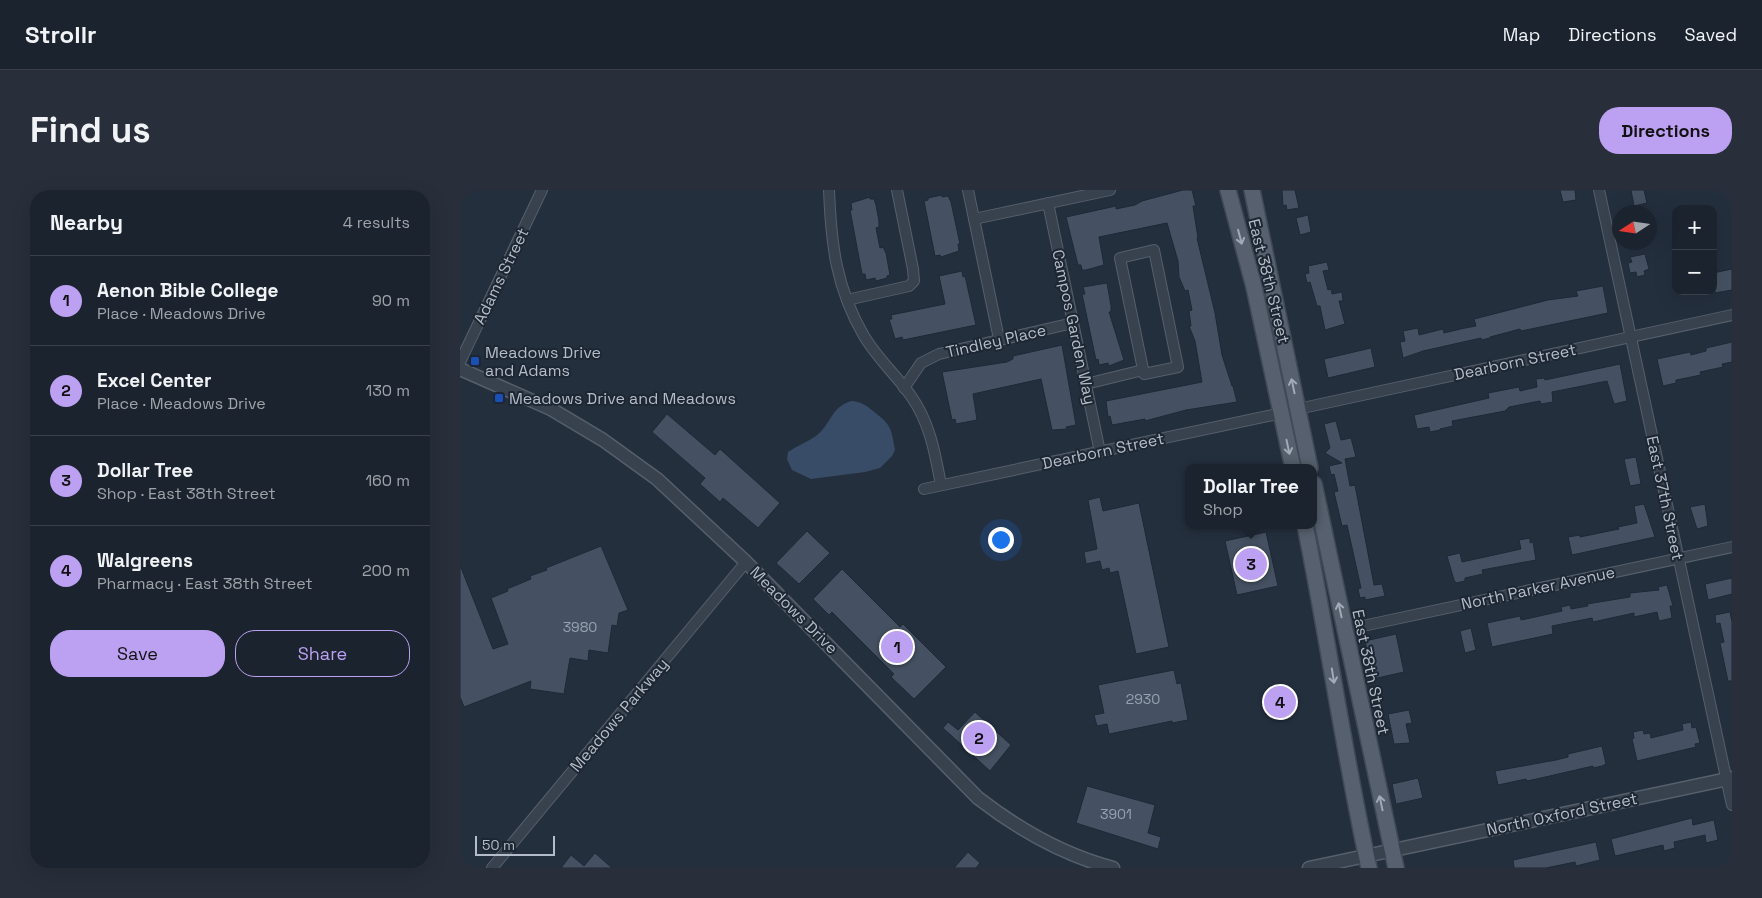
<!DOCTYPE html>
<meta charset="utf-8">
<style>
body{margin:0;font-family:"Space Grotesk",sans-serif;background:#282f3a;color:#f1f3f6}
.controls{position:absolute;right:15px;top:15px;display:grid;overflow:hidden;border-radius:10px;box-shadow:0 5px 20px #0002}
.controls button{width:45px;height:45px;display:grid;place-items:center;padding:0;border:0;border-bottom:1px solid #39404a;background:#1b232e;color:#f1f3f6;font:25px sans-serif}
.compass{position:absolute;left:1152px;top:15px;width:45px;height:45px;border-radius:50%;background:#1b232e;box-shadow:0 5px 20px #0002;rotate:258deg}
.scale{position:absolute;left:15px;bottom:12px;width:80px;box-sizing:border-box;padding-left:5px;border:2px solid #b4bcc9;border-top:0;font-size:14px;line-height:18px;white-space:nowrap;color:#b4bcc9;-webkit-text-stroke:4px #1d2633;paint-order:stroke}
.you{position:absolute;left:540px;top:349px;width:18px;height:18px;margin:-12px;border:4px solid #fff;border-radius:50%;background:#1a73e8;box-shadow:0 0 0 8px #1a73e833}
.badge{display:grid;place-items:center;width:32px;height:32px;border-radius:50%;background:#bca0f2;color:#111;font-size:16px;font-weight:700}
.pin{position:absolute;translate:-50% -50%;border:2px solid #fff;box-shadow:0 1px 5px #0006}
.popup{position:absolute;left:725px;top:274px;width:132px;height:65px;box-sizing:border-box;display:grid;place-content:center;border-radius:10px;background:#1b232e;filter:drop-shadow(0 1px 4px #0005);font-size:16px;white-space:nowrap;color:#a0a4aa}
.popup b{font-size:19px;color:#f1f3f6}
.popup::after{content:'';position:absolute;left:50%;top:100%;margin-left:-10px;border:10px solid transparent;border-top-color:#1b232e}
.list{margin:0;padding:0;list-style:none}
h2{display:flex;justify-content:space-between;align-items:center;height:65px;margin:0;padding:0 20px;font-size:21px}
h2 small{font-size:16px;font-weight:400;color:#a0a4aa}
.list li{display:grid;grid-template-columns:32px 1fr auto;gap:15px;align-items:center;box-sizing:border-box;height:90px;padding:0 20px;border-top:1px solid #39404a}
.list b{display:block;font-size:19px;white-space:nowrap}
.list p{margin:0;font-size:16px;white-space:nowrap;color:#a0a4aa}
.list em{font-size:16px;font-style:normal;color:#a0a4aa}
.actions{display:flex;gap:10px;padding:15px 20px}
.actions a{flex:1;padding:11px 0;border:1px solid #bca0f2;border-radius:20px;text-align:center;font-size:18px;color:#bca0f2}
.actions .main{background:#bca0f2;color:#111}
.map{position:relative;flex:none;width:1272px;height:678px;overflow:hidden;border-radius:20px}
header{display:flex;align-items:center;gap:30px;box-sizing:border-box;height:70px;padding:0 25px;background:#1b232e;border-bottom:1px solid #39404a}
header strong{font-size:24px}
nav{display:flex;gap:28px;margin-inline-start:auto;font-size:18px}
.intro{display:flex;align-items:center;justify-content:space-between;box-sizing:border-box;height:120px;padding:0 30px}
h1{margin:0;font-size:35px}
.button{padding:12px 22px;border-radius:20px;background:#bca0f2;color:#111;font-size:18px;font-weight:700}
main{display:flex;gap:30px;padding:0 30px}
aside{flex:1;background:#1b232e;border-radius:20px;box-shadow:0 5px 20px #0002}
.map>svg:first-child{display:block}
.water{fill:#394c67}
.building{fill:#455162;stroke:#1f2835}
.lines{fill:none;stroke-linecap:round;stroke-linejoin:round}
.minor-casing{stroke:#565f6c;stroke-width:12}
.tertiary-casing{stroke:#565f6c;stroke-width:15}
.primary-casing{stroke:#414a57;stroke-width:18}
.minor{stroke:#38414e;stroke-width:10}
.tertiary{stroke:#38414e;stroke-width:12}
.primary{stroke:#56606e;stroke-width:15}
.oneway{stroke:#a1aab7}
.transit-dot{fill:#1a4fb4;stroke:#1d2633;stroke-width:2}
.labels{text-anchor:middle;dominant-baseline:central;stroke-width:4;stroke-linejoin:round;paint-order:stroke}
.number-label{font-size:14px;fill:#98a1af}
.street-label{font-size:16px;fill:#b4bcc9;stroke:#1d2633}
.poi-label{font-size:16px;fill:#b4bcc9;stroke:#1d2633;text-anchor:start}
</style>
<header>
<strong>Strollr</strong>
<nav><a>Map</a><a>Directions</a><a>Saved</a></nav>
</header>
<div class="intro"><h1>Find us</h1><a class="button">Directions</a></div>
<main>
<aside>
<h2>Nearby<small>4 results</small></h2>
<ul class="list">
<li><span class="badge">1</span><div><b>Aenon Bible College</b><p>Place · Meadows Drive</p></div><em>90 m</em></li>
<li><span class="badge">2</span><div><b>Excel Center</b><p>Place · Meadows Drive</p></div><em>130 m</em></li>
<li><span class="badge">3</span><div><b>Dollar Tree</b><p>Shop · East 38th Street</p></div><em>160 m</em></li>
<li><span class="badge">4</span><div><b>Walgreens</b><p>Pharmacy · East 38th Street</p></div><em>200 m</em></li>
</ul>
<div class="actions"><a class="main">Save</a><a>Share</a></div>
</aside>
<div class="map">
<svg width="1272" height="678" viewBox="0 0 1272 678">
<rect width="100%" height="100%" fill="#242f3e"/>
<path class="water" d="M392,211C401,212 406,215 413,221C431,235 431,237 435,260L432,266L420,278L405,282L351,289L332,280L327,269L328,262C337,256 347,252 356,246C371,235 371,216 392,211Z"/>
<g class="building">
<path d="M723,0H732L736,16H733L738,48H737L755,123L762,165L772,196H773L777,212L726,220L685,231V229L652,235L650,226L648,227L646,211L742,192L735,151L729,136H731L729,121L732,120L728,100L725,101L719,87L718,71L707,33L639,47L644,75L626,80H622L621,75H618L606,27L656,16V19L675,15L682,11Z"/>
<path d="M822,0H835L839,18L827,20L826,15L823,16Z"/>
<path d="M1100,0H1115L1116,10L1103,12Z"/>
<path d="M1171,0H1184L1187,13L1174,16Z"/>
<path d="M482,5V7L488,6L491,12L500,54H498L499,61L481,67L480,65L475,66L464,11L468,10V8Z"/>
<path d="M410,7V9H414L416,15L419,31V37L416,38L420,58L423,57L426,63L430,85L427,86V88L416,91L415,88L406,90L405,84H402L390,20H392L391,13Z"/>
<path d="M848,25L851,42L840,45L836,28Z"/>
<path d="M1185,64L1189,79L1184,81L1185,85L1177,87L1176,82L1170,83L1168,73L1172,72L1170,67Z"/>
<path d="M867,72L869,80L863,81L868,100L871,99L872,104L882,102L883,111H879L885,134L865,140L860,116H857L850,92L847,93L845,84L849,83L848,76Z"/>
<path d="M1272,79V100L1255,103L1253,83Z"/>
<path d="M502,81L503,87L505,86L516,135L443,150L442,147L435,149L429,129H432L431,125L485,114L479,86Z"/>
<path d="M647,93L651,116V122H649L664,170L649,176L648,173L639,175L638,169L636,170L622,104H625L623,97Z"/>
<path d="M1143,96L1148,123L1061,141L1060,139L1030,147V148L1021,150V148L963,161L943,168L940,152L945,151L943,141L958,138L959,145L983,139L984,143L1005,138L1016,136L1014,129L1018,128L1088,110L1118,106L1116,101Z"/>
<path d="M1272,152V172L1262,174L1263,177L1240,182L1241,185L1216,190V193L1203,196L1197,169L1230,162L1231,165L1246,161V158Z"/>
<path d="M602,155L616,235L606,237L607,239L592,240L581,189L513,204L517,230L496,234L495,229L492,230L482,182L547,172L553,169V166Z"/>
<path d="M911,158L915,177L868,188L864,169Z"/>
<path d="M1160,174L1167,211L1154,214L1147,191L1092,202L1093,212L1081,214L1080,211L1049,217L1045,221L992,231L993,236L980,239V240L970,242L969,237L957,239L954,225L1029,208L1028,203L1059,197L1060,201L1077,197L1076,189L1084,188L1085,190Z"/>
<path d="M207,224L255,265L260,259L320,313L298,338L263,308L260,312L240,294L245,288L192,242Z"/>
<path d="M876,231L881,250L891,248L896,267L885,269L890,296L895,295L914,395L922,394L925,406L905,410V407L900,408L898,399L901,398L887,335L882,336L874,302L878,301L874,284L871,285L869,276L882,273L865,263L870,258L864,234Z"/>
<path d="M1176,267L1181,294L1170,296L1164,269Z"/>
<path d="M640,307L643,321L679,313L709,457L676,464L658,381L650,383L649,378L642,380L640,371L626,374L624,362L637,359L628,310Z"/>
<path d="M1184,314L1195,347L1112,365L1108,347L1120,345V347L1159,339L1158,337L1177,333L1174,316Z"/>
<path d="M1245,314L1248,336L1237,339L1230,317Z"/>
<path d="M347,341L370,363L339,394L316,373Z"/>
<path d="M806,342L818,396L777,405L765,351Z"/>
<path d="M1070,348V353L1073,352L1076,370L1022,380L1023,384L1005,388V391L996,393L994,390L987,366L1000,363L1002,372L1025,367L1061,359L1059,350Z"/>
<path d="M141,356L168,420L159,423L157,436L152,435L148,463L129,460L128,471L110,468L104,504L70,499L71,491L4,517L0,507V375L33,459L48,454L31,408L48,401L47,399L71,389L70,386L87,380L86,378Z"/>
<path d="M382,379L440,437L443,434L486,477L454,509L431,487L434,484L372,422L369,425L353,409Z"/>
<path d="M1272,388V404L1248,410L1245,394Z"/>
<path d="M1207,395L1213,416H1210L1212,428L1199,431L1197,422L1174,427V423L1133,432L1132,428L1092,436L1093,444L1032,457L1027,433L1060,426L1061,430L1066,429L1102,421L1101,417L1110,415L1111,419L1128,416L1127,414L1170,407V403L1199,400L1198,397Z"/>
<path d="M1270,422L1272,432V491H1268L1260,453L1264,452L1260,433L1256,434L1255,425Z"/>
<path d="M1011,438L1016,460L1005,463L1000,441Z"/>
<path d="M936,444L944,482L913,489L905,451Z"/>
<path d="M714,480L717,494L721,493L728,530L712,533V531L649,544L647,534L637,536L634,525L644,523L638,495Z"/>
<path d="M825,494L832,528L816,531L809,497Z"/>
<path d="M949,520L952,533L946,534L950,553L934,554L928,524Z"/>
<path d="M515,522L551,555L530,581L483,538L488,532L498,540Z"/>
<path d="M1231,532L1232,538L1236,537L1240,553L1235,554L1236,557L1177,571L1172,549L1174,548L1173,542L1183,540L1184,544L1190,543L1191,548L1223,540L1222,534Z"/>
<path d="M1142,556L1146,574L1142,576L1133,578V576L1081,588L1067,591L1066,589L1038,595L1035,581L1096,570L1108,567V564Z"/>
<path d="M958,588L963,608L936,614L932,594Z"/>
<path d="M627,596L695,615L688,643L701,647L698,659L616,633Z"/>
<path d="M1232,628L1233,635L1254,630L1258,650L1246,653L1245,645L1214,652L1215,658L1204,661L1203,655L1155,666L1151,649Z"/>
<path d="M1136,652L1140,670L1116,676L1115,672L1086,678H1054L1053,670Z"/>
<path d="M508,662L520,673L516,678H494Z"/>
<path d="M135,663L152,678H101L111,665L124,676Z"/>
</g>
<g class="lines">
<defs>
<g id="minor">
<path d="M369,0C371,54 376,98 404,146C417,168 436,185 451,206C470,233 475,263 481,295"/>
<path d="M508,0L539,149"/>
<path d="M1139,0L1272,615"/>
<path d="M588,13L640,262"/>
<path d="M514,29L650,0"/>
<path d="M694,60L718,177L684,184L660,68Z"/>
<path d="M387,110L449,96L454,91L453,79L437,0"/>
<path d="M0,172L82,0"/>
<path d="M626,194L683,180"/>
<path d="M444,198L461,173L479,164L613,133"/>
<path d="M838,219L1272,125"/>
<path d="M464,299L822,223"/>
<path d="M884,440L1272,357"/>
<path d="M32,678L286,372"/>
</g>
<g id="tertiary">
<path d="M0,179L91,219L143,250L197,289L286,372L518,608C558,639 603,665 653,678"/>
<path d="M849,678L1272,588"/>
</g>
<g id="primary">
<path d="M768,0L794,97L833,278"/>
<path d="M792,0L850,278"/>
<path d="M854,294L936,678"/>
<path d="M845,335C868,449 884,564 909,678"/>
</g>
</defs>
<use href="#minor" class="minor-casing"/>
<use href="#tertiary" class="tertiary-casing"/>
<use href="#primary" class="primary-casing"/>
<use href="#minor" class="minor"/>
<use href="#tertiary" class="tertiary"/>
<use href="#primary" class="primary"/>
</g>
<defs><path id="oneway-shaft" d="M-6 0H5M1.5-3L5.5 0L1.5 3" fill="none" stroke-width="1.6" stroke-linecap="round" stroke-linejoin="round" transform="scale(1.25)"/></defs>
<g class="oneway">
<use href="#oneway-shaft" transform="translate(780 47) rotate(75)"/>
<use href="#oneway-shaft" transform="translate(833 196) rotate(-102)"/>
<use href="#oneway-shaft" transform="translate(828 257) rotate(78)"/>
<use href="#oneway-shaft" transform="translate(880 420) rotate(-102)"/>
<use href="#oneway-shaft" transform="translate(873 486) rotate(81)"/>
<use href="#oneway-shaft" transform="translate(921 613) rotate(-102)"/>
</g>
<g class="transit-dot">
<rect x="10" y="166" width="10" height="10" rx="2.5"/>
<rect x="34" y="203" width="10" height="10" rx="2.5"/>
</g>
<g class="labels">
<g class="number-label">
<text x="120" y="437">3980</text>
<text x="683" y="509">2930</text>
<text x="656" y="624">3901</text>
</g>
<g class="street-label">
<text transform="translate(41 86) rotate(-64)">Adams Street</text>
<text transform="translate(809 91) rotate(76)">East 38th Street</text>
<text transform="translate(614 137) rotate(78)">Campos Garden Way</text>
<text transform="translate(536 151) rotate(-13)">Tindley Place</text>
<text transform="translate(1055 172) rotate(-12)">Dearborn Street</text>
<text transform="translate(643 261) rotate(-12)">Dearborn Street</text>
<text transform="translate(1205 308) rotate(78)">East 37th Street</text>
<text transform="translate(1078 398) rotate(-12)">North Parker Avenue</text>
<text transform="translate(334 420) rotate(45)">Meadows Drive</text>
<text transform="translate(911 482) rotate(78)">East 38th Street</text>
<text transform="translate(159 525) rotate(-50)">Meadows Parkway</text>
<text transform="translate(1102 624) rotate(-12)">North Oxford Street</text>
</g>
<g class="poi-label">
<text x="25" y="162">Meadows Drive<tspan x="25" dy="18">and Adams</tspan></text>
<text x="49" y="208">Meadows Drive and Meadows</text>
</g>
</g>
</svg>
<div class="controls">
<button>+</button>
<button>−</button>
</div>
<svg class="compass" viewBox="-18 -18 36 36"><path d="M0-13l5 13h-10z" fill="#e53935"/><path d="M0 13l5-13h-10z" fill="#a0a4aa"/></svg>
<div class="scale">50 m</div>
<div class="you"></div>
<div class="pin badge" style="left:437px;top:457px">1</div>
<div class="pin badge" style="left:519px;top:548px">2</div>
<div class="pin badge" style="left:791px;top:374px">3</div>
<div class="popup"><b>Dollar Tree</b>Shop</div>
<div class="pin badge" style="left:820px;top:512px">4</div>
</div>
</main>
